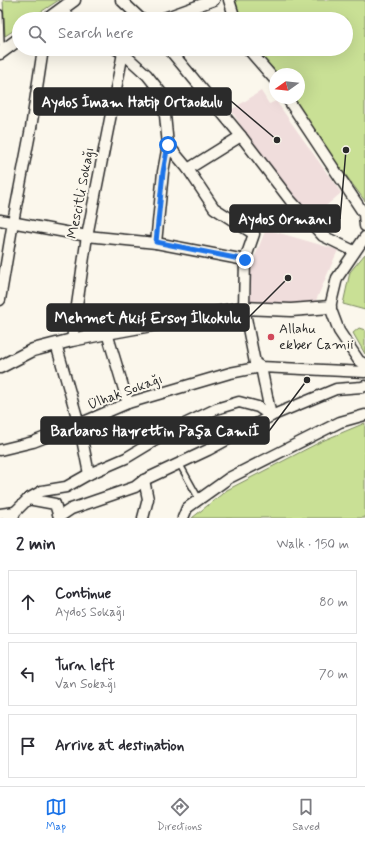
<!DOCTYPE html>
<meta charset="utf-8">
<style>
body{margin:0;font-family:Mynerve,sans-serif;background:#f7f7f7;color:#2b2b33}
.compass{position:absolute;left:269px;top:68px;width:36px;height:36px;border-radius:50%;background:#fff;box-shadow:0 4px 16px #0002;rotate:255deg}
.stop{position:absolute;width:12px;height:12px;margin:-9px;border:3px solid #1a73e8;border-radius:50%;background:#fff}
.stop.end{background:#1a73e8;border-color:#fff;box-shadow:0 1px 4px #0008}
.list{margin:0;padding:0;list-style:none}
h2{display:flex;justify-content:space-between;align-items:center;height:52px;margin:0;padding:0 16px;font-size:17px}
h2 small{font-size:13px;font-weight:400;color:#7c7c81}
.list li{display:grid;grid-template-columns:26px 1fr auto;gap:12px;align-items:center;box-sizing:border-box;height:64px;margin:0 8px 8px;padding:0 8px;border:1px solid #e1e1e2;border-radius:0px}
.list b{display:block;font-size:15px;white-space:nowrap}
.list p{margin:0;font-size:13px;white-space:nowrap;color:#7c7c81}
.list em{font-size:13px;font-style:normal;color:#7c7c81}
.icon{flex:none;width:22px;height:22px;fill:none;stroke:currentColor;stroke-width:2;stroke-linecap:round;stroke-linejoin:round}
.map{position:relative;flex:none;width:365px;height:518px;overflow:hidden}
.search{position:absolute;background:#fff;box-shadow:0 4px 16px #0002;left:12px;right:12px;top:12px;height:44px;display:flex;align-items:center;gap:10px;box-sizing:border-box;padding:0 14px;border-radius:22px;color:#7c7c81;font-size:15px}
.sheet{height:268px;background:#fff}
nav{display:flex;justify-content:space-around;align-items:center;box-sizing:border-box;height:56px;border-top:1px solid #e1e1e2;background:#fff;font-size:11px;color:#7c7c81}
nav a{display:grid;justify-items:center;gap:2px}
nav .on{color:#1a73e8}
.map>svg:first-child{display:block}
.built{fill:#f0dddc}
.green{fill:#c9e095;stroke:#7a8660}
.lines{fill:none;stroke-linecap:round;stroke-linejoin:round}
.service-casing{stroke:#2b2b2b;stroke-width:8}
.minor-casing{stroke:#2b2b2b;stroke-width:13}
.tertiary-casing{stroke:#2b2b2b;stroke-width:15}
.service{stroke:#fbf7ec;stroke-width:5}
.minor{stroke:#fbf7ec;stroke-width:10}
.tertiary{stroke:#fbf7ec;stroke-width:12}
.route{stroke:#1a73e8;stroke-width:5}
.poi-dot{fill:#d1495b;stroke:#fbf7ec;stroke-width:1.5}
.labels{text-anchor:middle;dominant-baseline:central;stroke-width:4;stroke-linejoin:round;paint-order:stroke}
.street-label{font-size:14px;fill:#2b2b2b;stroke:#fbf7ec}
.poi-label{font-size:14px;fill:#2b2b2b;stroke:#fbf7ec;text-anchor:start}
.leader{fill:none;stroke:#2b2b2b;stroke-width:1.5}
.callout-dot{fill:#2b2b2b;stroke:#fbf7ec;stroke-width:1.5}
.callout{fill:#2b2b2b;stroke:#2b2b2b;stroke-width:1.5}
.callout-label{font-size:15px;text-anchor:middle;font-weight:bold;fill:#fff}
</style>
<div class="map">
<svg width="365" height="518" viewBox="0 0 365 518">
<rect width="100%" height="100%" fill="#fbf7ec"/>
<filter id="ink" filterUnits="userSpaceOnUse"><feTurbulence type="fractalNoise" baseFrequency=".025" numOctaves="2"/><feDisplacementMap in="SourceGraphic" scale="8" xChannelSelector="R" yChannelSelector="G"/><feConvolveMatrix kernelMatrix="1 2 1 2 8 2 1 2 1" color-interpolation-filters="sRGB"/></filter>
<g filter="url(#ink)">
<g class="built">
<path d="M261,91L269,104L276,101L341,193L313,217L297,201L268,169L231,110Z"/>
<path d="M266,229L338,250L314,305L246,304L253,261Z"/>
</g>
<g class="green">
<path d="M3,0H59L30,19H19V27L5,36Z"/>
<path d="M235,0H365V201L288,98H299V74H275V79L255,49H346V19H241Z"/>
<path d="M365,254V310L343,304L350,272Z"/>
<path d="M359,328L365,330V354L353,333Z"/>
<path d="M365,423V518H192L227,490L322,441Z"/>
</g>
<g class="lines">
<defs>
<g id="service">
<path d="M0,13L1,42L3,49"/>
<path d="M179,463L199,499"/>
</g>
<g id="minor">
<path d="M121,0L141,19"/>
<path d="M229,0L235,19"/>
<path d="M61,9L71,19"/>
<path d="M161,19L214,0"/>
<path d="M116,49L123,53L147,75L163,95L168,145L188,169L214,208L254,234L245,260L244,308L255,363L261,367L365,372"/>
<path d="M169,49L241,136L290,200L323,236L354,251"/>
<path d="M248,49L275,80"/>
<path d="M287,98L364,214L365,226"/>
<path d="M188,169L241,136"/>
<path d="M0,220L87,236L156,243L245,260"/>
<path d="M365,237L337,278L330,307L339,331L359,361L365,364"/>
<path d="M156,243L163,172L168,145"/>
<path d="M0,300L13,222L31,128L43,49"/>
<path d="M107,333L128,403"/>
<path d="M72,340L87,236L123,53"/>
<path d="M56,344L79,424L89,474"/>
<path d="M0,450L33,442L79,424L128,403L230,373L261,367L271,416"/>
<path d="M28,499L42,491L66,487L89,474L126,458L174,429L216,409L239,402L258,407L271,416"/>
<path d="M0,514L15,512"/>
<path d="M13,518L15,512L28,499L55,504L59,517L71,509L135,487L144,480L208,450L271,416L336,389L362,387L365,386"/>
<path d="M143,518L148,499L144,480"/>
<path d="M183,518L187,508L229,478L340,422L365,415"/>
</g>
<g id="tertiary">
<path d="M48,19L74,0"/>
<path d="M0,53L19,39"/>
<path d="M0,367L33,350L72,340L107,333L244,308L291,310L330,307"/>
</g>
</defs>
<use href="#service" class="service-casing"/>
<use href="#minor" class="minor-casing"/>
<use href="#tertiary" class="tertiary-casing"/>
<use href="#service" class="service"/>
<use href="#minor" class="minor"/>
<use href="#tertiary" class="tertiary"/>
</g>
</g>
<g class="lines" filter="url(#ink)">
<path class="route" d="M168,145L163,172L156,242L245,260"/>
</g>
<circle class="poi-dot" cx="271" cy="337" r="4"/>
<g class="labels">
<g class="street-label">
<text transform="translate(81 193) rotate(-79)">Mescitli Sokağı</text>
<text transform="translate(125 392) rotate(-20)">Ülhak Sokağı</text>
</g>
<g class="poi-label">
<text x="279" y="329">Allahu<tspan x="279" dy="16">ekber Camii</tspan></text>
</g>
</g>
<path class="leader" d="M277 140L231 101M346 150L340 219M288 278L249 317M307 380L269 431"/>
<g class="callout-dot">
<circle cx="277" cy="140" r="4"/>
<circle cx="346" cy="150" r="4"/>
<circle cx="288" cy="278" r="4"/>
<circle cx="307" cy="380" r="4"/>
</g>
<g class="callout">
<rect x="34" y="88" width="197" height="27" rx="4"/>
<rect x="230" y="205" width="110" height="27" rx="4"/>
<rect x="47" y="304" width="202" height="27" rx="4"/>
<rect x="41" y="417" width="228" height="27" rx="4"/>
</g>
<g class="callout-label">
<text x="132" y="107">Aydos İmam Hatip Ortaokulu</text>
<text x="285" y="224">Aydos Ormanı</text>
<text x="148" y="323">Mehmet Akif Ersoy İlkokulu</text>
<text x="155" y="436">Barbaros Hayrettin Paşa Camiİ</text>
</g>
</svg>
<svg class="compass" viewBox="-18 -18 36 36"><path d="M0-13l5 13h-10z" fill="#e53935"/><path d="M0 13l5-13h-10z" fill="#7c7c81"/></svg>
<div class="stop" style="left:168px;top:145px"></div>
<div class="stop end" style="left:245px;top:260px"></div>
<div class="search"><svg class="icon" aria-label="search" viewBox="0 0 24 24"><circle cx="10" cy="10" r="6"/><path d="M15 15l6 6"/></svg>Search here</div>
</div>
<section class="sheet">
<h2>2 min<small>Walk · 150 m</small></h2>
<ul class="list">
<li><svg class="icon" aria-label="ahead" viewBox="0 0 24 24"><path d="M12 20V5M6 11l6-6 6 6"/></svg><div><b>Continue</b><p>Aydos Sokağı</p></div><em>80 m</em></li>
<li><svg class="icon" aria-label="left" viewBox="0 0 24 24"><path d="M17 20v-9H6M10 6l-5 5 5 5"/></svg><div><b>Turn left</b><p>Van Sokağı</p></div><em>70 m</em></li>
<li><svg class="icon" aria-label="arrive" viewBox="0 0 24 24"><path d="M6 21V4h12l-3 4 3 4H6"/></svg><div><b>Arrive at destination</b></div></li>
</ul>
</section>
<nav>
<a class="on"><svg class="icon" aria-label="map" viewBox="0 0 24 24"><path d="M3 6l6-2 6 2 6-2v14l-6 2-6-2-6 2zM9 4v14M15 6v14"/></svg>Map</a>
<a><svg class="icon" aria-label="directions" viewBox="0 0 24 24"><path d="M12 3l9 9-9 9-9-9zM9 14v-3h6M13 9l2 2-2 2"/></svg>Directions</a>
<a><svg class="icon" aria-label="saved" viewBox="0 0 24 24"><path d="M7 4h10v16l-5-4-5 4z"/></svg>Saved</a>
</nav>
